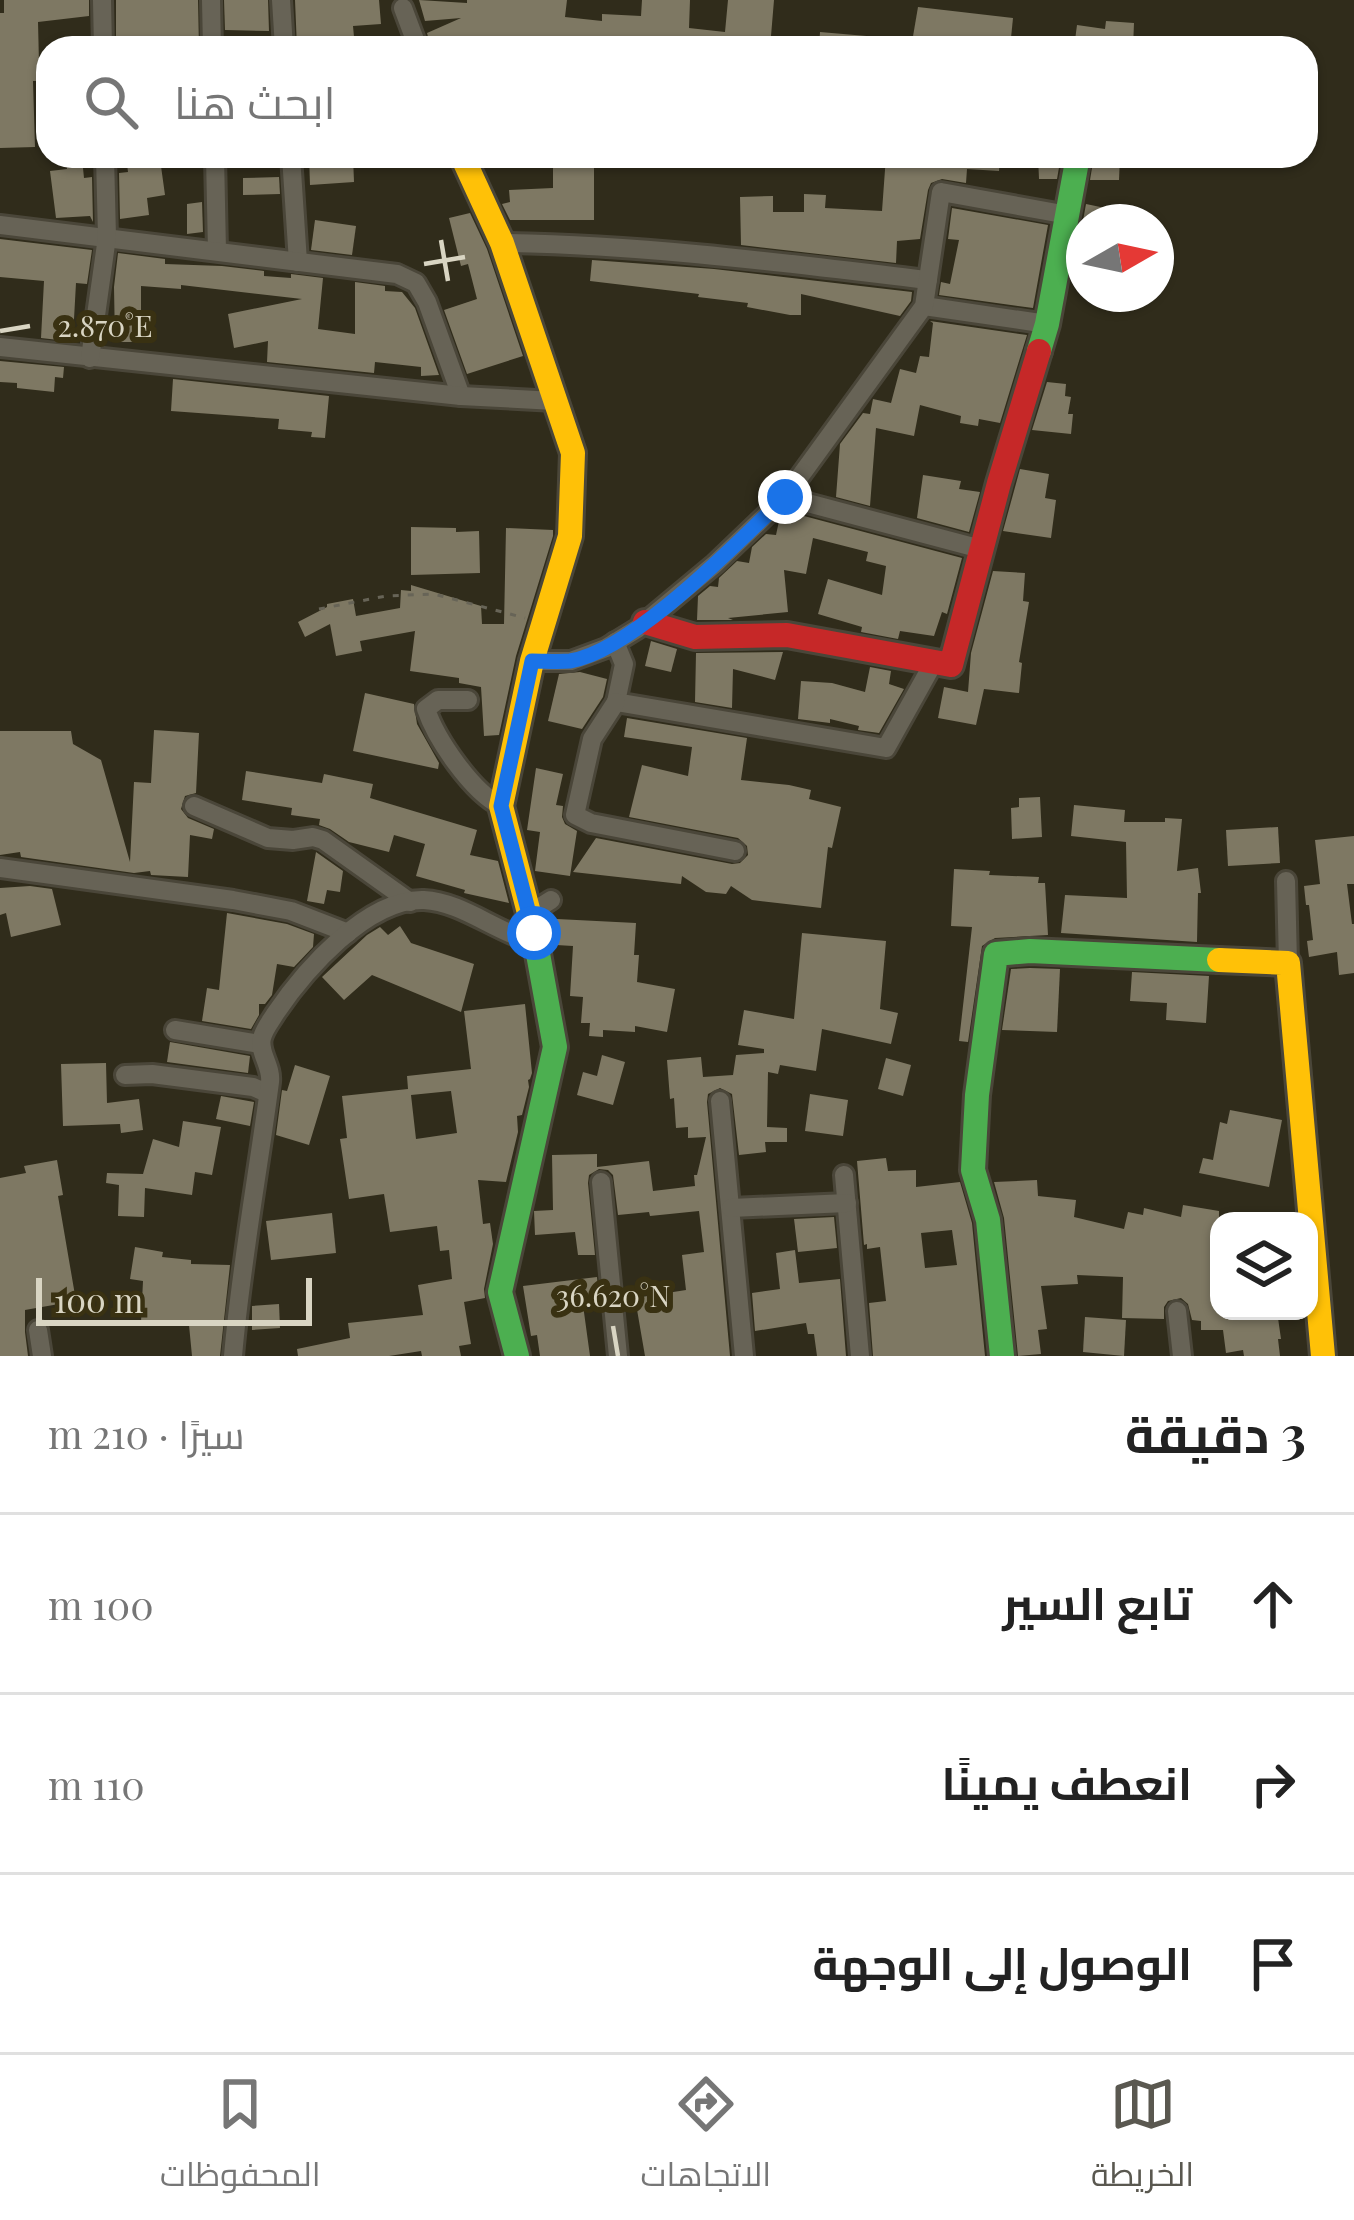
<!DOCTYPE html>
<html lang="ar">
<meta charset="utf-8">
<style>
body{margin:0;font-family:"Playfair Display",Cairo,serif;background:#f6f6f6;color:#222;direction:rtl}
.controls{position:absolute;right:36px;bottom:36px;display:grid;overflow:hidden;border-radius:24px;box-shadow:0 3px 9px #0004}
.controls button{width:108px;height:108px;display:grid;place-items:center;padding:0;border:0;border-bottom:3px solid #e0e0e0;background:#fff;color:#222;font:60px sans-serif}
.compass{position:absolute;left:1066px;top:204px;width:108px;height:108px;border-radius:50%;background:#fff;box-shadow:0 3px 9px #0004;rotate:81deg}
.scale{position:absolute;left:36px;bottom:30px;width:276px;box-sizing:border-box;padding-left:12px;border:6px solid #d9d5c3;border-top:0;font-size:33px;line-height:42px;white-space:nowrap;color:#d9d5c3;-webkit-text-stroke:9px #393112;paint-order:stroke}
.stop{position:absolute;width:36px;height:36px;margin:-27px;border:9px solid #1a73e8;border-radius:50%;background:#fff}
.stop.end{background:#1a73e8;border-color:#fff;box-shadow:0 3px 12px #0008}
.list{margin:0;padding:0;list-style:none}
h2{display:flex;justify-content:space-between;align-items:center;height:156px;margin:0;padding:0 48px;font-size:51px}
h2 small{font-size:39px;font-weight:400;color:#767676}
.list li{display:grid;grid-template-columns:78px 1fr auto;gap:36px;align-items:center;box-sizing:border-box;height:180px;padding:0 48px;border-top:3px solid #e0e0e0}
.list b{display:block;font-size:45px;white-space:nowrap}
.list em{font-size:39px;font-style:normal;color:#767676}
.icon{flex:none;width:66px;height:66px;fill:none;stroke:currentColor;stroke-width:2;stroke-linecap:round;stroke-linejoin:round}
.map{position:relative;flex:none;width:1354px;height:1356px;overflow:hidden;direction:ltr}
.search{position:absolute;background:#fff;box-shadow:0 3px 9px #0004;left:36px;right:36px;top:36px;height:132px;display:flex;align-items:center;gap:30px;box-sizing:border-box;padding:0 42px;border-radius:36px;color:#767676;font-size:45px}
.sheet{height:696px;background:#fff}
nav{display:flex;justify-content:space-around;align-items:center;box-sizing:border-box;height:168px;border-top:3px solid #e0e0e0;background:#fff;font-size:33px;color:#767676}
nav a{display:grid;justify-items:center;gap:6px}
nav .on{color:#5a5850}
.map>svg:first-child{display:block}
.building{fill:#7e7863;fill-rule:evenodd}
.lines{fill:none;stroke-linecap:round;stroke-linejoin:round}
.street-casing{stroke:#4a4639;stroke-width:24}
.fast-casing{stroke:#4a4639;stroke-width:30}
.slow-casing{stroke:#4a4639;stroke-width:30}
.jam-casing{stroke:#4a4639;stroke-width:30}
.path{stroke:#676457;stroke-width:3;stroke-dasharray:6 9;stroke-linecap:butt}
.street{stroke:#676356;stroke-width:18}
.fast{stroke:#4caf50;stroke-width:24}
.slow{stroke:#ffc107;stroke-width:24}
.jam{stroke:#c62828;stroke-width:24}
.route{stroke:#1a73e8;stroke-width:15}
.ticks{fill:none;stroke:#d9d5c3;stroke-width:4.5}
.ticks-label{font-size:30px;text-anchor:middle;fill:#d9d5c3;stroke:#393112;stroke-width:12;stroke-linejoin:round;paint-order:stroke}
</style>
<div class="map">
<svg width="1354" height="1356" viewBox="0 0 1354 1356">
<rect width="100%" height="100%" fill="#302c1b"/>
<g class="building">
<path d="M4,0H89V16L38,22L39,63H47V81H33L35,147L0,148V13H4Z"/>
<path d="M116,0H198L199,48H120V36L116,37Z"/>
<path d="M224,0H268L269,31L225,30Z"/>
<path d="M295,0H379L381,24L353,26L355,48H297Z"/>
<path d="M419,0L467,3V0H567L565,17L602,21V14L641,16L642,0H690L689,28L725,32L728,0H774L770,48H431L427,33L461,18L425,21Z"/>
<path d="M918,7L1013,18L1010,48H911Z"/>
<path d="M1106,21L1134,23L1133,48H1074L1077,25L1105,29Z"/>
<path d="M820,32L878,37V48H819Z"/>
<path d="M309,156H353L354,182L310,185Z"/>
<path d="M569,156H594V220H510L502,204L510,202L509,190L553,188V165H569Z"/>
<path d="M886,156H1000L999,171L967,169L966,183L942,179L931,183L928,190L920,239L897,241L896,263L741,245L740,197L773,196V212H804V194L826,195L825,208L882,211Z"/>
<path d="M1038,156H1061L1057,179H1039Z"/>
<path d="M1094,156H1120L1119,180H1090Z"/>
<path d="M82,158L84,178L92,177L93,222L90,216L56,218L50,171L67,169L66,160Z"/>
<path d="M160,159L165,195L147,198L149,215L120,219L119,173L128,172L127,164Z"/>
<path d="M279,177L280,194L243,195V178Z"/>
<path d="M202,202L203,232L187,234V204Z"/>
<path d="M1086,204L1139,215V222H1084V244L1079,243Z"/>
<path d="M952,208L1048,225L1033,308L939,295L941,282L950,284L959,240L948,239Z"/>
<path d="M470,213L487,249L523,356L467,374L444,310L477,299L468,264L461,266L449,218Z"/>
<path d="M315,220L356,226L352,255L311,250Z"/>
<path d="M0,239L92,250L87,284L76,283L73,337L67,336V341L41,338L44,281L0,277Z"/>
<path d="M118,253L165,259V264L222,266L264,271V276L291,278V274L323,278L318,329L355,334V282L385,286V291L402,292L415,308L439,375L421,376V367L375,362L374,373L267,362L268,341L234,348L228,314L302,299L181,285V289L141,286V342H115L114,287Z"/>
<path d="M592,260L714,269L912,292L911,301L900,316L801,294V315H790L747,307L748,303L698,297L699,294L590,281Z"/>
<path d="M930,321L1027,335L1000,423L979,419L978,426L960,423L961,416L920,405L914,436L876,428L870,506L836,497L840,444L863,413L870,414L873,399L891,403L900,369L916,373L920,356L929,357L933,323Z"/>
<path d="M0,361L64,367L63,378L55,377L54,392L17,388V383L0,382Z"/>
<path d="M173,379L329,396L325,438L311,437L312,432L278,429L279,419L171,411Z"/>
<path d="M1047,382L1066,384L1065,396L1071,397L1068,414H1073L1071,434L1032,430Z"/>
<path d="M1020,469L1049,474L1045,498L1056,500L1051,538L1003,531Z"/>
<path d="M923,475L961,481L959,489L980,492L969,532L917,518Z"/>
<path d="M789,512L962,558L947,614L942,612L934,636L900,631L898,639L861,632L862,627L818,614L828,579L882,595L886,566L866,561L868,552L813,538L806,574L784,570L788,612L728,618L733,620H697L698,596L710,586L718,587L719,578L737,561L749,563L752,547L766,534L776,535L779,521Z"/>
<path d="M411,527L456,528V532L479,531L480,573L411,575Z"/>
<path d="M506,528L553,530V536L516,656L499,735L484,736L481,687L459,683V678L410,671L415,631L360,641L362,651L336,656L330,624L305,637L298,622L327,607V604L353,599L356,616L400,608L401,590L411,591V585L481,606L482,624H504Z"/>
<path d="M993,571L1025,573L1023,601L1029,602L1019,662L1022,663L1019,693L984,689L976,725L938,718L944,687L968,692L971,653Z"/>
<path d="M651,641L677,649L671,672L645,666Z"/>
<path d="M783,652L775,680L733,669L732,708L695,702L696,653Z"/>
<path d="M870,667L891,671L889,684L904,689L879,733L858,730L859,726L830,719V723L798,719L801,681L832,683L865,692Z"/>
<path d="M580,672L607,679L603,697L582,729L548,721L559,674Z"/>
<path d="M365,693L414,704L417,724L439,763L438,769L353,751Z"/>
<path d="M627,718L747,738L741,780L789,785L811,790L809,799L841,807L832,848L828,847L821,908L752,900L731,886L726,894L706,892L682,876L681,884L573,872L596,838L732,864L740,863L748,855L747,846L738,838L629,817L642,765L688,776L692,747L624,737Z"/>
<path d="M154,730L199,733L196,793L185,796L181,809L188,818L214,829L212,839L190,835L188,877L151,875L150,871L134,873L21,857L20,852L0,855V731H71L73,744L101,760L130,862L134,782L151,783Z"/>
<path d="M536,768L563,774L556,805L563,806L562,817L565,824L577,831L570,876L535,871L540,832L527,830Z"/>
<path d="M246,771L322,783L324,774L373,784L370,798L477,830L470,855L498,861L509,903L464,893L465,890L416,876L425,844L394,835L389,852L349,842L330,829L319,825L320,819L291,815L292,808L242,800Z"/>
<path d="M1040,797L1042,837L1012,839L1011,808L1019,807V798Z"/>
<path d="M1074,805L1125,810L1124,822H1165V818L1182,819L1177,871L1198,868L1201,893H1198L1197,942L1061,933L1065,895L1127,898L1126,842L1071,836Z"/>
<path d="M1278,827L1280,863L1228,866L1226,830Z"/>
<path d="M1354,836V884H1347L1352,924H1354V973L1339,975L1337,952L1309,957L1307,941L1313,940L1309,905H1306L1304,886L1320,884L1315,840Z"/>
<path d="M316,852L343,871L340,892L327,890L324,904L307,901Z"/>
<path d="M954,869L990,871L989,875L1039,877L1038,883H1045L1048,935L995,938L982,946L968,1042L959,1041L972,927L951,926Z"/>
<path d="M30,886L52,889L61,925L11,937L6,913L0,915V888Z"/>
<path d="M227,913L287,924L314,934L313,947L294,967L277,964L272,995L265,1004H259V1015L251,1029L202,1021L207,988L219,990Z"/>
<path d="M557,919L636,923L634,955H639L637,982L675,989L667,1032L635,1026V1032L603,1030V1037L589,1036L590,1023H581L583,997L570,996L573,946L556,945Z"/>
<path d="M400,926L411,943L474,964L461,1012L372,975L344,1000L322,977L367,935L380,927L388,935Z"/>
<path d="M802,933L886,941L880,1009L898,1013L891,1044L822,1029L816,1071L780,1065L778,1074L768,1072L767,1127L787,1128V1142H765L766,1152L739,1155L732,1094L720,1088L708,1094L707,1102L730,1356H645L635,1298L686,1290L682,1255L704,1252L699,1211L650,1216L649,1212L618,1215L613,1175L608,1170L599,1169L589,1175L588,1183L595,1255H578L575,1232L535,1235L534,1211L553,1210L552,1155L597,1154V1167L649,1161L653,1191L695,1186L694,1175H697L706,1137L688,1138V1127L676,1128L674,1098L670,1099L667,1060L701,1057L703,1077L733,1075L736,1055L764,1053V1049L738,1045L744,1010L794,1019Z"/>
<path d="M1030,968L1060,969L1057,1032L1002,1030L1011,969Z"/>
<path d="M1132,972L1209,976L1206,1023L1166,1020L1167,1003L1130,1001Z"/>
<path d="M525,1004L532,1073L530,1079L528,1080L529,1087L522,1115L517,1116L518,1132L506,1182L478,1180L483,1224L490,1223L493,1244L484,1289L485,1298L464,1302L471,1344L459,1346L461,1356H422L421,1351L389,1356H298L297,1349L350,1338L348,1323L423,1315L418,1285L452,1279L449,1250L440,1251L437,1226L390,1232L384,1194L349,1199L340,1139L347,1138L342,1096L408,1089L407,1076L471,1069L464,1011ZM451,1091L457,1133L416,1139L411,1095Z"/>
<path d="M170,1042L250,1056L248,1073L167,1062Z"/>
<path d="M602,1055L625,1062L613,1105L577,1095L583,1072L597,1076Z"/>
<path d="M886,1058L911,1065L903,1096L878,1089Z"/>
<path d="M106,1063L107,1103L139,1099L143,1130L121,1133L120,1124L63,1126L61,1064Z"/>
<path d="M295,1065L330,1076L309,1145L276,1135L282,1090L287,1091Z"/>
<path d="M810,1094L848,1100L843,1136L805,1131Z"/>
<path d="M221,1096L254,1102L250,1126L216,1119Z"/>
<path d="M1230,1110L1282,1120L1269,1187L1199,1173L1203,1158L1213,1160L1220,1122L1227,1124Z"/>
<path d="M183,1121L221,1127L212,1175L195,1172L192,1195L145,1188L144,1217L118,1216L119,1185L106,1183L107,1173L143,1174L153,1139L179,1147Z"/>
<path d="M886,1158L888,1171L916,1170V1187L960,1182L972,1223L985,1356H873L869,1303L886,1301L880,1247L867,1249V1244L864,1245L857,1161ZM952,1230L957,1265L925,1268L921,1233Z"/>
<path d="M57,1160L63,1195L58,1196L76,1301L25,1310V1332L28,1356H0V1178L26,1173L24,1166Z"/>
<path d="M1037,1180L1038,1196L1076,1200L1074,1217L1124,1229L1128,1212L1143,1215L1144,1208L1181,1217L1183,1205L1219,1211V1311H1231L1232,1318L1277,1311L1281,1339H1278L1280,1356H1244L1243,1350L1226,1353L1223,1330H1201V1321L1192,1320L1188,1304L1181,1298L1168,1301L1164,1307V1319L1122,1318L1123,1277L1077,1275L1078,1284L1041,1286L1047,1329L1038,1330L1041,1354L1018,1356L1004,1218L994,1182Z"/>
<path d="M332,1213L336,1253L271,1260L266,1221Z"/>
<path d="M834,1217L837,1248L798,1252L794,1219Z"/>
<path d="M135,1247L163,1252L162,1257L191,1260V1264L230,1265L220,1356H192L189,1325L141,1322L143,1281L130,1279Z"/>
<path d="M795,1250L799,1283L840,1279L846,1356H817L814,1334H808L806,1323L755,1331L752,1293L780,1289L776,1253Z"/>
<path d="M597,1277L599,1303L583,1305L590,1356H540L537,1335L531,1336L523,1286Z"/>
<path d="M279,1304L280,1328L252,1330V1306Z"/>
<path d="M1085,1317L1126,1320L1124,1356L1083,1352Z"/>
</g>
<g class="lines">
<defs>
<g id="street">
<path d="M102,0L103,48"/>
<path d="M211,0L212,48"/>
<path d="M281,0L284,48"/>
<path d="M403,8L418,48"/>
<path d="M215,156L217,251"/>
<path d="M291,156L298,262"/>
<path d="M0,225L397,274L416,283L427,302L461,396"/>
<path d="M502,243C646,245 785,263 928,280"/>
<path d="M924,306L1047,324"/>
<path d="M0,347L461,396L555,401"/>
<path d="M90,358L107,237L105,156"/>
<path d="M785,497L981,549"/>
<path d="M615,642L624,664L616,702L886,748L934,662"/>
<path d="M532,661H571L606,648L637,629L715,564L785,497L924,306L941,192L1068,215"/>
<path d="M468,700H438L426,709C436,739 472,792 501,806"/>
<path d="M616,702L592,739L575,815L591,823L735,851"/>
<path d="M194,806L268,838L293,840L313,837L323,840L410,902"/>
<path d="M0,868L233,900L291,911L348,933"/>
<path d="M1286,881L1288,963"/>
<path d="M522,923L529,914L551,900"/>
<path d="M175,1030L260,1044"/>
<path d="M125,1075L152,1074L253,1087L267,1093"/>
<path d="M720,1101L744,1356"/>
<path d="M844,1175L860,1356"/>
<path d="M601,1182L618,1356"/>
<path d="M731,1208L847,1203"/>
<path d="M1177,1311L1182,1356"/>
<path d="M38,1330L42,1356"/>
<path d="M233,1356C241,1264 258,1173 270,1082C272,1066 258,1052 262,1038C264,1029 271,1021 275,1014C304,971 367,898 424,900C463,902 498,934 536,942"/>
</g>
<g id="fast">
<path d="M1039,351L1047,324L1078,156"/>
<path d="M517,1356L500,1292L555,1047L534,932"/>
<path d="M1002,1356L988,1220L973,1170L977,1095L996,954L1030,951L1219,960"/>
</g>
<g id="slow">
<path d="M462,156L502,243L573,453L570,536L532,661L501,806L534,932"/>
<path d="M1219,960L1288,963L1323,1356"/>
</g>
<path id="jam" d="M645,622L695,637L787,635L951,665L999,483L1039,351"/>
</defs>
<use href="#street" class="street-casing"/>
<use href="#fast" class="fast-casing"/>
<use href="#slow" class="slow-casing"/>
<use href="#jam" class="jam-casing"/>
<path class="path" d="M319,609L386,596L434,594L525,618"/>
<use href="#street" class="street"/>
<use href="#fast" class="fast"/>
<use href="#slow" class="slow"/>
<use href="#jam" class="jam"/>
</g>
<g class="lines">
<path class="route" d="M534,933L501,806L532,661C545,661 558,662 570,661C633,651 738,542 785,497"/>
</g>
<path class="ticks" d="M441,240L448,281M424,264L465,257M0,331L30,326M613,1326L618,1356"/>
<g class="ticks-label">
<text x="105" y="337">2.870°E</text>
<text x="613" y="1307">36.620°N</text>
</g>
</svg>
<div class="controls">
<button><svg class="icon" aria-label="layers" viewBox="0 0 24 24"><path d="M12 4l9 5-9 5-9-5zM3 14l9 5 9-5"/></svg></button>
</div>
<svg class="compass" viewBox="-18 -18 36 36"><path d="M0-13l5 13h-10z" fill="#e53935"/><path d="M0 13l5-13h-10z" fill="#767676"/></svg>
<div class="scale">100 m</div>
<div class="stop" style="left:534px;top:933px"></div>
<div class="stop end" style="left:785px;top:497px"></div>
<div class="search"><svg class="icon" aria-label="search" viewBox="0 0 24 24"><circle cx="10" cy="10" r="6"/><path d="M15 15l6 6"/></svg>ابحث هنا</div>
</div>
<section class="sheet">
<h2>3 دقيقة<small>سيرًا · 210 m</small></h2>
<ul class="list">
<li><svg class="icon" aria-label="ahead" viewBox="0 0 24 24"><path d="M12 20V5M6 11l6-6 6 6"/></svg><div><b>تابع السير</b></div><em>100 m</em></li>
<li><svg class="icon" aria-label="right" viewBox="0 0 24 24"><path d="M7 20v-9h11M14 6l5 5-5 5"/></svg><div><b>انعطف يمينًا</b></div><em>110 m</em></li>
<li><svg class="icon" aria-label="arrive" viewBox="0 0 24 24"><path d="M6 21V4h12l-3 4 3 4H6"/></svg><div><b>الوصول إلى الوجهة</b></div></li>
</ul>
</section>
<nav>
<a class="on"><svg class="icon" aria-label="map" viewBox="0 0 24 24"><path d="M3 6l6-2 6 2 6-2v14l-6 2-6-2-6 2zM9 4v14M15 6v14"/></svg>الخريطة</a>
<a><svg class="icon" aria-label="directions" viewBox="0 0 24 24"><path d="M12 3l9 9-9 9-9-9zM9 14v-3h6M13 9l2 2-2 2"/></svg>الاتجاهات</a>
<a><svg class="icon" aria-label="saved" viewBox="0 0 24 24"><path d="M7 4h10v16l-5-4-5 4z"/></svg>المحفوظات</a>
</nav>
